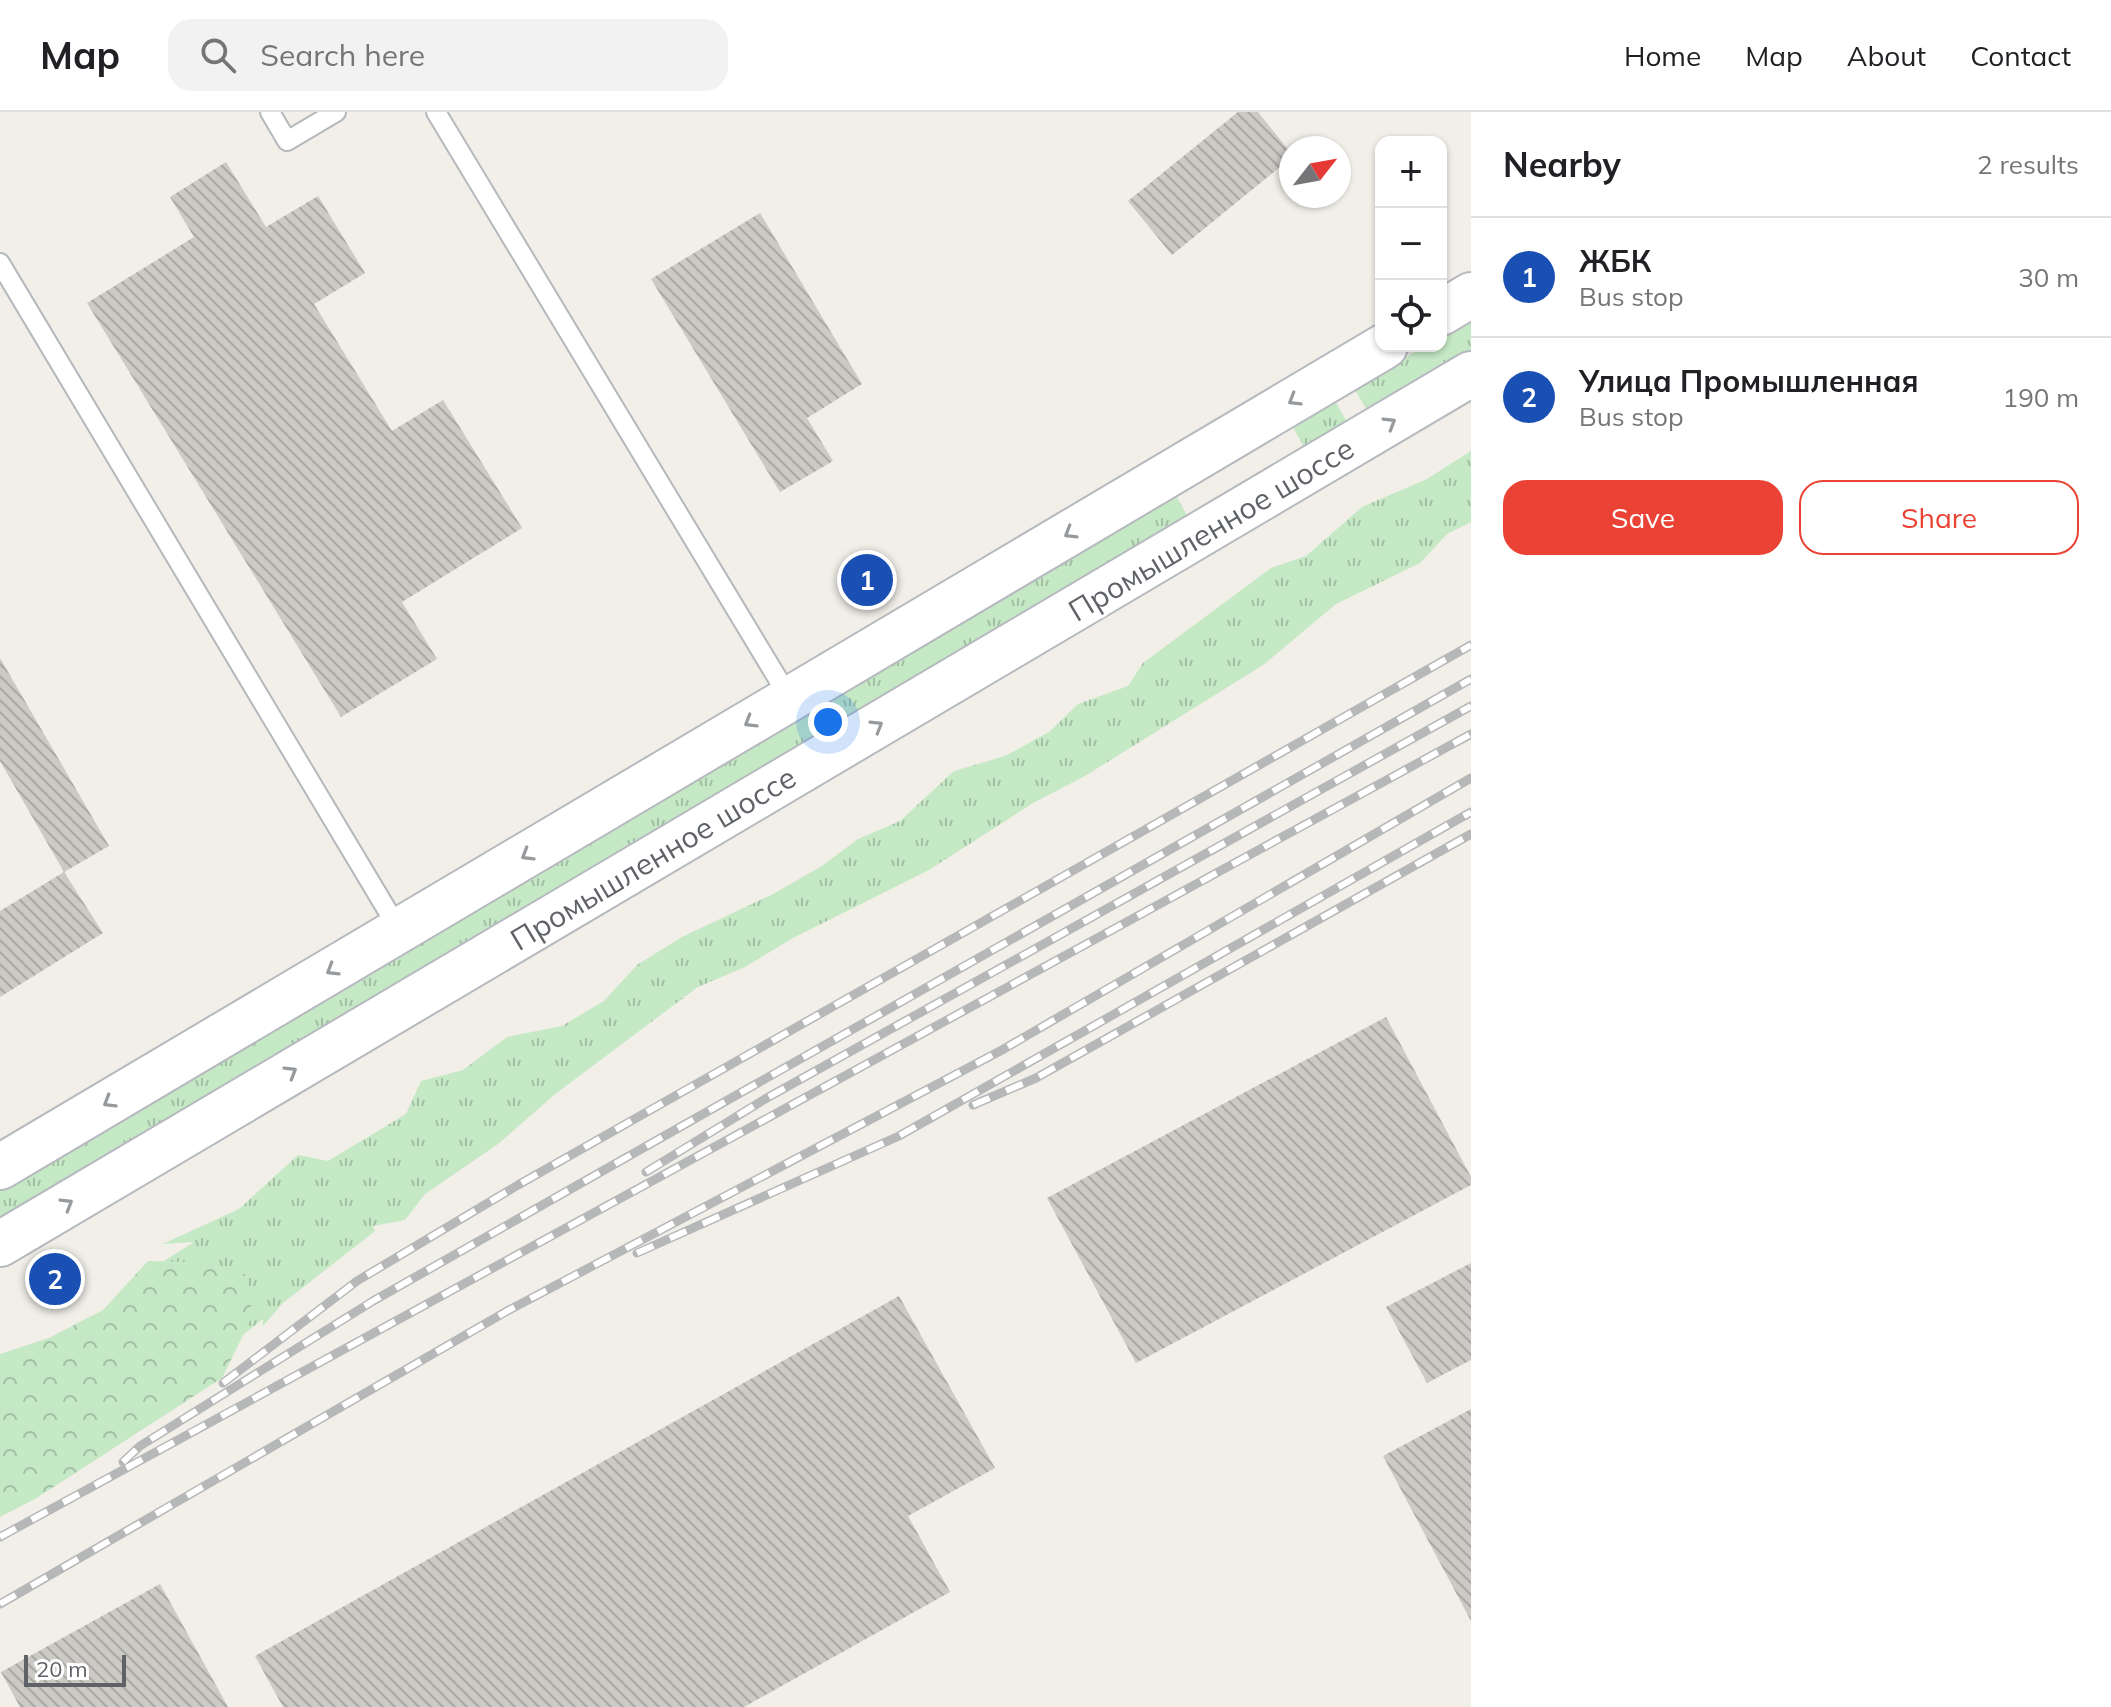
<!DOCTYPE html>
<meta charset="utf-8">
<style>
body{margin:0;font-family:Mulish,sans-serif;background:#f2f2f2;color:#202124}
.controls{position:absolute;right:24px;top:24px;display:grid;overflow:hidden;border-radius:16px;box-shadow:0 2px 6px #0004}
.controls button{width:72px;height:72px;display:grid;place-items:center;padding:0;border:0;border-bottom:2px solid #e0e0e0;background:#fff;color:#202124;font:40px sans-serif}
.compass{position:absolute;left:1279px;top:24px;width:72px;height:72px;border-radius:50%;background:#fff;box-shadow:0 2px 6px #0004;rotate:59deg}
.scale{position:absolute;left:24px;bottom:20px;width:102px;box-sizing:border-box;padding-left:8px;border:4px solid #5f6368;border-top:0;font-size:22px;line-height:28px;white-space:nowrap;color:#5f6368;-webkit-text-stroke:6px #fff;paint-order:stroke}
.you{position:absolute;left:828px;top:610px;width:28px;height:28px;margin:-20px;border:6px solid #fff;border-radius:50%;background:#1a73e8;box-shadow:0 0 0 12px #1a73e833}
.badge{display:grid;place-items:center;width:52px;height:52px;border-radius:50%;background:#ea4335;color:#fff;font-size:26px;font-weight:700}
.pin{position:absolute;translate:-50% -50%;border:4px solid #fff;box-shadow:0 2px 8px #0006}
.list{margin:0;padding:0;list-style:none}
h2{display:flex;justify-content:space-between;align-items:center;height:104px;margin:0;padding:0 32px;font-size:34px}
h2 small{font-size:26px;font-weight:400;color:#757577}
.list li{display:grid;grid-template-columns:52px 1fr auto;gap:24px;align-items:center;box-sizing:border-box;height:120px;padding:0 32px;border-top:2px solid #e0e0e0}
.list b{display:block;font-size:30px;white-space:nowrap}
.list p{margin:0;font-size:26px;white-space:nowrap;color:#757577}
.list em{font-size:26px;font-style:normal;color:#757577}
.actions{display:flex;gap:16px;padding:24px 32px}
.actions a{flex:1;padding:18px 0;border:2px solid #ea4335;border-radius:24px;text-align:center;font-size:28px;color:#ea4335}
.actions .main{background:#ea4335;color:#fff}
.icon{flex:none;width:44px;height:44px;fill:none;stroke:currentColor;stroke-width:2;stroke-linecap:round;stroke-linejoin:round}
.map{position:relative;flex:none;width:1471px;height:1595px;overflow:hidden}
header{display:flex;align-items:center;gap:48px;box-sizing:border-box;height:112px;padding:0 40px;background:#fff;border-bottom:2px solid #e0e0e0}
header strong{font-size:38px}
nav{display:flex;gap:44px;margin-inline-start:auto;font-size:28px}
.search{width:560px;height:72px;background:#f2f2f2;display:flex;align-items:center;gap:20px;box-sizing:border-box;padding:0 28px;border-radius:24px;color:#757577;font-size:30px}
main{display:flex}
aside{flex:1;background:#fff}
.map>svg:first-child{display:block}
.grass{fill:url(#grass-tufts)}
.forest{fill:url(#forest-crowns)}
.building{fill:url(#building-back-hatch)}
.lines{fill:none;stroke-linecap:round;stroke-linejoin:round}
.lane-casing{stroke:#b5b8bc;stroke-width:22}
.secondary-casing{stroke:#b6babf;stroke-width:48}
.lane{stroke:#fff;stroke-width:18}
.secondary{stroke:#fff;stroke-width:44}
.rail-casing{stroke:#b6b7b8;stroke-width:9}
.rail{stroke:#fff;stroke-width:6;stroke-dasharray:18;stroke-linecap:butt}
.oneway{stroke:#979a9d}
.labels{text-anchor:middle;dominant-baseline:central;stroke-width:6;stroke-linejoin:round;paint-order:stroke}
.street-label{font-size:30px;fill:#5f6368;stroke:#fff}
</style>
<header>
<strong>Map</strong>
<div class="search"><svg class="icon" aria-label="search" viewBox="0 0 24 24"><circle cx="10" cy="10" r="6"/><path d="M15 15l6 6"/></svg>Search here</div>
<nav><a>Home</a><a>Map</a><a>About</a><a>Contact</a></nav>
</header>
<main>
<div class="map">
<svg width="1471" height="1595" viewBox="0 0 1471 1595">
<defs>
<pattern id="grass-tufts" width="24" height="20" patternUnits="userSpaceOnUse" patternTransform="scale(2)"><rect width="24" height="20" fill="#c5e8c5"/><path d="M3 7l-1-3M5 7V3M7 7l1-3M15 17l-1-3M17 17v-4M19 17l1-3" fill="none" stroke="#a3c0a4"/></pattern>
<pattern id="forest-crowns" width="20" height="18" patternUnits="userSpaceOnUse" patternTransform="scale(2)"><rect width="20" height="18" fill="#c5e8c5"/><path d="M2 6a3 3 0 1 1 6 0M12 15a3 3 0 1 1 6 0" fill="none" stroke="#a3c0a4"/></pattern>
<pattern id="building-back-hatch" width="6" height="6" patternUnits="userSpaceOnUse" patternTransform="scale(2)"><rect width="6" height="6" fill="#cccac5"/><path d="M-1 5l2 2M0 0l6 6M5-1l2 2" fill="none" stroke="#a9a8a4"/></pattern>
</defs>
<rect width="100%" height="100%" fill="#f1efe8"/>
<g class="grass">
<path d="M1471,207V239L1368,300L1354,276L1425,234H1441V224Z"/>
<path d="M1334,287L1348,312L1306,338L1291,312Z"/>
<path d="M1471,339V410L1447,422L1420,451L1336,492L1263,553L1085,664L1033,691L929,758L793,826L745,855L698,875L554,983L498,1032L425,1082L405,1108L373,1114L375,1119L283,1191L263,1214V1207L207,1251L145,1196L164,1149L194,1130L163,1132L239,1097L298,1043L328,1049L406,1002L421,969L463,958L507,925L562,914L604,889L637,853L682,825L773,782L822,754L858,727L900,709L954,659L1005,644L1049,620L1078,592L1128,574L1143,551L1271,456L1306,444L1362,395L1427,367Z"/>
<path d="M1175,382L1189,407L0,1109V1078Z"/>
</g>
<path class="forest" d="M148,1149L188,1150L248,1163L252,1205L222,1266L35,1387L0,1405V1242L49,1226L103,1198Z"/>
<g class="building">
<path d="M1238,0H1258L1291,41V46L1172,143L1128,89Z"/>
<path d="M226,50L266,115L318,84L365,161L314,192L392,319L443,288L522,416L402,490L437,547L341,605L87,191L194,125L170,85Z"/>
<path d="M760,101L862,272L807,306L833,349L780,380L651,167Z"/>
<path d="M0,546L109,734L64,760L0,649Z"/>
<path d="M64,760L103,821L0,885V799Z"/>
<path d="M1386,905L1471,1065V1073L1136,1251L1047,1086Z"/>
<path d="M1471,1151V1248L1427,1271L1386,1195Z"/>
<path d="M899,1184L995,1356L908,1404L950,1480L744,1595H283L255,1544Z"/>
<path d="M1471,1297V1509L1383,1344Z"/>
<path d="M160,1472L228,1595H20L1,1560Z"/>
</g>
<g class="lines">
<defs>
<g id="lane">
<path d="M270,0L287,29L336,0"/>
<path d="M436,0L790,587"/>
<path d="M0,151L399,818"/>
</g>
<g id="secondary">
<path d="M1441,201L1471,183"/>
<path d="M0,1055L1385,234"/>
<path d="M0,1132L1471,262"/>
</g>
</defs>
<use href="#lane" class="lane-casing"/>
<use href="#secondary" class="secondary-casing"/>
<use href="#lane" class="lane"/>
<use href="#secondary" class="secondary"/>
<defs>
<g id="rail">
<path d="M973,993L1036,966L1471,722"/>
<path d="M646,1060L765,987L1471,594"/>
<path d="M637,1141L899,1024L1471,700"/>
<path d="M223,1271L357,1169L518,1073L1471,533"/>
<path d="M123,1350L140,1334L373,1189L1471,567"/>
<path d="M0,1425L1471,622"/>
<path d="M0,1492L509,1198L1002,938L1471,666"/>
</g>
</defs>
<use href="#rail" class="rail-casing"/>
<use href="#rail" class="rail"/>
</g>
<defs><path id="oneway-chevron" d="M-2-3.5L2.5 0L-2 3.5" fill="none" stroke-width="1.6" stroke-linecap="round" stroke-linejoin="round" transform="scale(2)"/></defs>
<g class="oneway">
<use href="#oneway-chevron" transform="translate(1294 288) rotate(149)"/>
<use href="#oneway-chevron" transform="translate(1390 311) rotate(-31)"/>
<use href="#oneway-chevron" transform="translate(1070 421) rotate(149)"/>
<use href="#oneway-chevron" transform="translate(750 610) rotate(149)"/>
<use href="#oneway-chevron" transform="translate(877 614) rotate(-31)"/>
<use href="#oneway-chevron" transform="translate(527 743) rotate(149)"/>
<use href="#oneway-chevron" transform="translate(332 858) rotate(149)"/>
<use href="#oneway-chevron" transform="translate(291 960) rotate(-31)"/>
<use href="#oneway-chevron" transform="translate(109 990) rotate(149)"/>
<use href="#oneway-chevron" transform="translate(67 1092) rotate(-31)"/>
</g>
<g class="labels">
<g class="street-label">
<text transform="translate(1211 417) rotate(-31)">Промышленное шоссе</text>
<text transform="translate(653 746) rotate(-31)">Промышленное шоссе</text>
</g>
</g>
</svg>
<div class="controls">
<button>+</button>
<button>−</button>
<button><svg class="icon" aria-label="locate" viewBox="0 0 24 24"><circle cx="12" cy="12" r="6"/><path d="M12 2v4M12 18v4M2 12h4M18 12h4"/></svg></button>
</div>
<svg class="compass" viewBox="-18 -18 36 36"><path d="M0-13l5 13h-10z" fill="#e53935"/><path d="M0 13l5-13h-10z" fill="#757577"/></svg>
<div class="scale">20 m</div>
<div class="you"></div>
<div class="pin badge" style="left:867px;top:468px;background:#1a4fb4">1</div>
<div class="pin badge" style="left:55px;top:1167px;background:#1a4fb4">2</div>
</div>
<aside>
<h2>Nearby<small>2 results</small></h2>
<ul class="list">
<li><span class="badge" style="background:#1a4fb4">1</span><div><b>ЖБК</b><p>Bus stop</p></div><em>30 m</em></li>
<li><span class="badge" style="background:#1a4fb4">2</span><div><b>Улица Промышленная</b><p>Bus stop</p></div><em>190 m</em></li>
</ul>
<div class="actions"><a class="main">Save</a><a>Share</a></div>
</aside>
</main>
